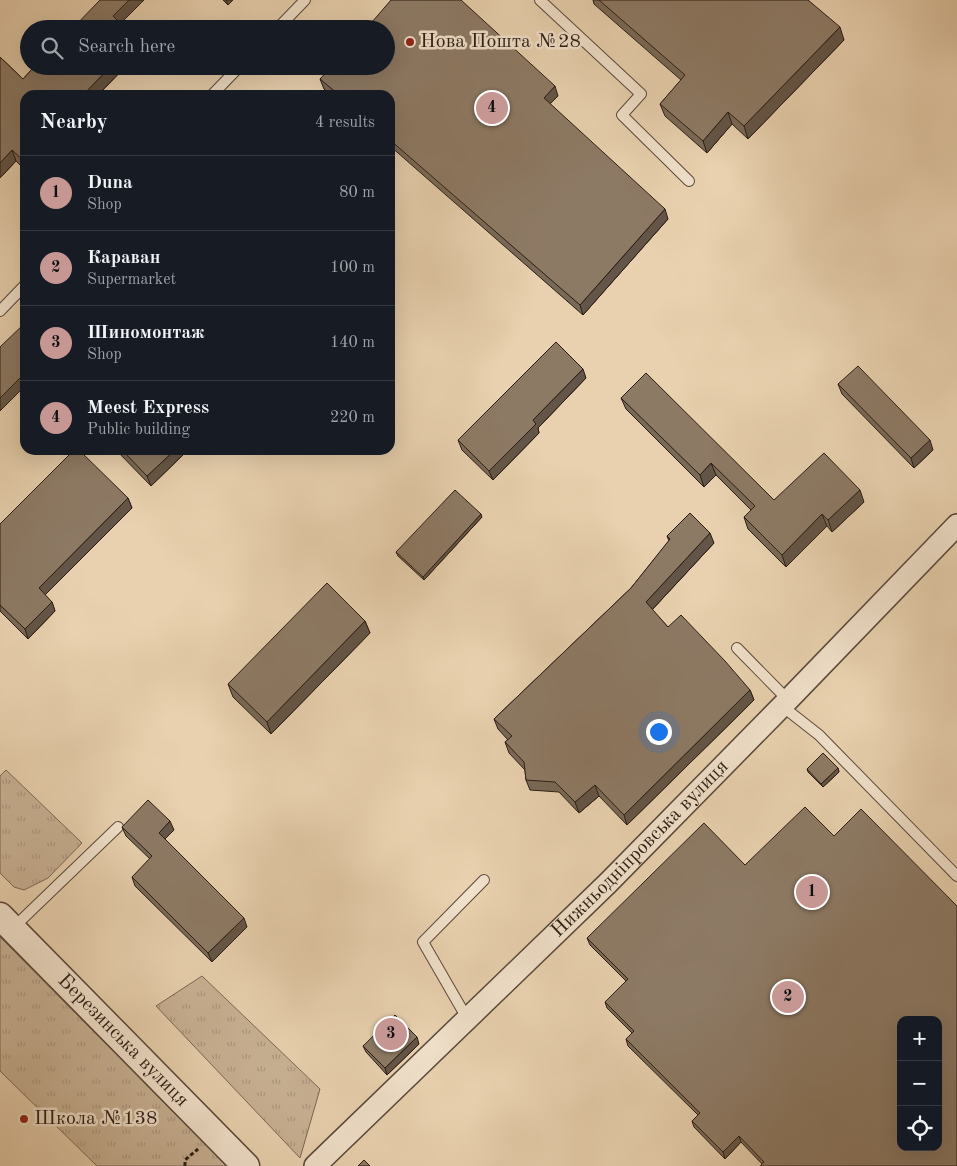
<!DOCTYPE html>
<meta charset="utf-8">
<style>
body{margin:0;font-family:"Old Standard TT",serif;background:#20242c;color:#f1f3f6}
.controls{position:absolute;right:15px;bottom:15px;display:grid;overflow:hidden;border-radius:10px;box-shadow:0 5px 20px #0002}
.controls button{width:45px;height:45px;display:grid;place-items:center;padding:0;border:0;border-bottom:1px solid #363941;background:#171b24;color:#f1f3f6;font:25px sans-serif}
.you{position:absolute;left:658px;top:731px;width:18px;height:18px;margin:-12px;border:4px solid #fff;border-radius:50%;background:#1a73e8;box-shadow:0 0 0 8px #1a73e833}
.badge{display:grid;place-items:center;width:32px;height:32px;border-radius:50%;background:#c59692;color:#111;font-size:16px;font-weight:700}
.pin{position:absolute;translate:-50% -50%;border:2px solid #fff;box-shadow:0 1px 5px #0006}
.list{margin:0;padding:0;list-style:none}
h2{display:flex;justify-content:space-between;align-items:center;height:65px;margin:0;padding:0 20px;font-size:21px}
h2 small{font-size:16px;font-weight:400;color:#9ea1a6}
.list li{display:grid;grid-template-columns:32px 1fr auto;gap:15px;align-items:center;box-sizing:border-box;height:75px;padding:0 20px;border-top:1px solid #363941}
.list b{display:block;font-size:19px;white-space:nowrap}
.list p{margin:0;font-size:16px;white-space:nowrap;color:#9ea1a6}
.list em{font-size:16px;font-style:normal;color:#9ea1a6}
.icon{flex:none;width:28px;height:28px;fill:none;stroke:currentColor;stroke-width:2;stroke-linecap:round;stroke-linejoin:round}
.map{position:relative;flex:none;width:957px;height:1166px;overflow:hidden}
.search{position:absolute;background:#171b24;box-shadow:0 5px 20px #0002;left:20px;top:20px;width:375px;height:55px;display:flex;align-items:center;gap:12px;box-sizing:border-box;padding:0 18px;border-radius:28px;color:#9ea1a6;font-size:19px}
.panel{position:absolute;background:#171b24;box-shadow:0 5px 20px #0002;left:20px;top:90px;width:375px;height:365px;border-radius:15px}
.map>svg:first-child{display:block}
.grass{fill:url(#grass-tufts);stroke:#7a6755}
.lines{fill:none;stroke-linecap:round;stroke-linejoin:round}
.service-casing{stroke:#5a493c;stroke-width:12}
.minor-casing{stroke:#5a493c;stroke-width:24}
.tertiary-casing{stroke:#5a493c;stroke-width:29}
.path{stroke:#2a1c15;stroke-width:3;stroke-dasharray:4 2.5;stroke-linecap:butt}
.service{stroke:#f1e1cb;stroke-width:10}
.minor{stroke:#f1e1cb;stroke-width:21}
.tertiary{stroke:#f1e1cb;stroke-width:26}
.wall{fill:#796957;stroke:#2a1c15}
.shaded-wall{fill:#635547;stroke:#2a1c15}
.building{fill:#8d7a65;stroke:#2a1c15;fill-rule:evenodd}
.poi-dot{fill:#8f2418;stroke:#f1e1cb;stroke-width:2}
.labels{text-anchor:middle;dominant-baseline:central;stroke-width:5;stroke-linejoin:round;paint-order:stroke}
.poi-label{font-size:20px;fill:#2a1c15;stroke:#f1e1cb;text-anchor:start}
.street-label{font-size:20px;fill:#2a1c15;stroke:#f1e1cb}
</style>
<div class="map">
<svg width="957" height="1166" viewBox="0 0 957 1166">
<defs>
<pattern id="grass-tufts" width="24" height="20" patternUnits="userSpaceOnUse" patternTransform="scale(1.25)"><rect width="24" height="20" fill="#c9b295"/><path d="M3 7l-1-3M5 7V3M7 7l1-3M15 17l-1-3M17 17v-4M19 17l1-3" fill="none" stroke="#ad9880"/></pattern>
</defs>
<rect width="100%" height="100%" fill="#e9d1af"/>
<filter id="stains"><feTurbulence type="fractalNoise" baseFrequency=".004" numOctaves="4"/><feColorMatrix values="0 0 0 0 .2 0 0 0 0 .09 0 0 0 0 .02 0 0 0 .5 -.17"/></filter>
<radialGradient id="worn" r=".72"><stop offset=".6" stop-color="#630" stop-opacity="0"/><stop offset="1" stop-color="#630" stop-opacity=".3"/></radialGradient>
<g class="grass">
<path d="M6,770L82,843L48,878L24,890L14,887L0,873V776Z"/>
<path d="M0,937L227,1166H97L0,1071Z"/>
<path d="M202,976L320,1089L300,1158L156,1006Z"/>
</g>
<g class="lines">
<defs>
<g id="service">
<path d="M540,0L641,94L622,115L689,181"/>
<path d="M277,29L305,0"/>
<path d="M212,95L240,66"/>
<path d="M0,311L25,285"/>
<path d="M737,648L788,700"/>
<path d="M782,706L819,735L957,876"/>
<path d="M13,928L118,827"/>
<path d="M468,1020L423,942L484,880"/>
</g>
<g id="minor">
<path id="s1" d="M315,1166L608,883L788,700L957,525"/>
</g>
<g id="tertiary">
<path id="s2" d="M0,916L246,1166"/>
</g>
</defs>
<use href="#service" class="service-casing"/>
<use href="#minor" class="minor-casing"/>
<use href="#tertiary" class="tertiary-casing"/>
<path class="path" d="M185,1166V1160L198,1149"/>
<use href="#service" class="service"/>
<use href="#minor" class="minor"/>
<use href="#tertiary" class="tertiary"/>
</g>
<g class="wall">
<path d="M223,0H233L228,5Z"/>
<path d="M593,0H808L844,40L748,139L732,124L707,153L665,116L660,104L681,80L594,4Z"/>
<path d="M0,57L23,79L35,66H126L98,95H25V170L16,161L0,178Z"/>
<path d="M320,79L558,96L550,104L668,219L583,315L390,146V95H331L324,89Z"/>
<path d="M586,378L538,428L539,433L493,480L462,450L458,440Z"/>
<path d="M838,384L933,450L914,468L842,394Z"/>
<path d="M621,398L774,500L864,502L832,532L827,526L786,567L748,529L744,517L751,510L716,475L704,487L626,409Z"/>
<path d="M116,450H188L151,486Z"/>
<path d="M128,498L132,508L45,595L52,602L55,611L28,639L0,611V524Z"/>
<path d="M482,517L424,580L398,556L396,552Z"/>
<path d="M667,536L714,543L652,610L668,627L750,690L754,700L627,825L599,796L579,813L559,792L530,790L526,780L525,770L509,753L505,742L508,740L498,729L494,719L631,588L669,541Z"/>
<path d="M365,621L370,633L271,734L233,697L228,684Z"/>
<path d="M838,768L839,772L823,787L808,772L807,769Z"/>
<path d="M122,827L174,830L165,839L247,927L212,962L135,886L132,877L150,859L126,836Z"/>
<path d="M834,836L957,906L762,1164L741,1142L725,1159L694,1127L692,1121L698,1115L628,1046L626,1039L632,1033L607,1008L605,1002L626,981L590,945L587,938L745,865Z"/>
<path d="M419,1044L387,1075L366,1052L363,1046Z"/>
</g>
<g class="shaded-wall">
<path d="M129,0H144L117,27L113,16Z"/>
<path d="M226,0H233L228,5Z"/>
<path d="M840,27L844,40L748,139L744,126Z"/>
<path d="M111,66H126L98,95H83Z"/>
<path d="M555,86L558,96L547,107L544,98Z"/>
<path d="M728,112L732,124L707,153L703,141Z"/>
<path d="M12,150L16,161L0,178V163Z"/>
<path d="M665,209L668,219L583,315L580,305Z"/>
<path d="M583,369L586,378L538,428L539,433L493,480L489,471L533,420Z"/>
<path d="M25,373V386L0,411V398Z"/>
<path d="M930,440L933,450L914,468L911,458Z"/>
<path d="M175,450H188L151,486L147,476Z"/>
<path d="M711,463L716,475L704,487L700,475Z"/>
<path d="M860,490L864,502L832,532L828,520Z"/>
<path d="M128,498L132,508L42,598L39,588Z"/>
<path d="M481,514L482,517L424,580L423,577Z"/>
<path d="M822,514L827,526L786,567L782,555Z"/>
<path d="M710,533L714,543L649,613L646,602Z"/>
<path d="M52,602L55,611L28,639L25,629Z"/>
<path d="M365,621L370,633L271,734L267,722Z"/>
<path d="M750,690L754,700L627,825L624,815Z"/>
<path d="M838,768L839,772L823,787L821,784Z"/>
<path d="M595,785L599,796L579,813L575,802Z"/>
<path d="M170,821L174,830L162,842L159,833Z"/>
<path d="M244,918L247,927L212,962L208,953Z"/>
<path d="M417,1037L419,1044L387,1075L385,1068Z"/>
<path d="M739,1136L741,1142L725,1159L723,1152Z"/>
</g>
<g class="building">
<path d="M100,0H129L113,16L126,29H72Z"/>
<path d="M391,0H461L555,86L544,98L665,209L580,305L390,140V95H339L320,79L332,66H386V29H366Z"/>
<path d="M599,0H808L840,27L744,126L728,112L703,141L660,104L685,75Z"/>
<path d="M0,57L23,79L35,66H111L83,95H25V162L12,150L0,163Z"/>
<path d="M25,323V373L0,398V347Z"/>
<path d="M556,342L583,369L533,420L536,424L489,471L458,440Z"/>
<path d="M858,366L930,440L911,458L838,384Z"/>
<path d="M646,373L774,500L824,453L860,490L828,520L822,514L782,555L744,517L755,506L711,463L700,475L621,398Z"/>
<path d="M74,450H79L128,498L39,588L52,602L25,629L0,605V524Z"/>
<path d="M122,450H175L147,476Z"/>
<path d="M455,490L481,514L423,577L396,552Z"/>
<path d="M690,513L710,533L646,602L668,627L681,615L725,661L750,690L624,815L595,785L575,802L555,782L526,780L524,762L505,742L512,736L494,719L631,588L670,539L667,536Z"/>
<path d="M327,583L365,621L267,722L228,684Z"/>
<path d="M823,753L838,768L821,784L807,769Z"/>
<path d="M148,800L170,821L159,833L244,918L208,953L132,877L152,856L122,827Z"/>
<path d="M805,807L834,836L861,809L957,906V1166H760L764,1162L739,1136L723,1152L692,1121L700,1113L626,1039L634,1031L605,1002L628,979L587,938L704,823L745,865ZM901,1020H938V1147H901Z"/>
<path d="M395,1015L417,1037L385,1068L363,1046Z"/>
<path d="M364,1160L370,1166H358Z"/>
</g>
<g class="poi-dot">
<circle cx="410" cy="42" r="5"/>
<circle cx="24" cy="1119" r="5"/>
</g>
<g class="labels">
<g class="poi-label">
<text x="420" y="42">Нова Пошта №28</text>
<text x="34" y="1119">Школа №138</text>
</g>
<g class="street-label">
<text stroke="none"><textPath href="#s1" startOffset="454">Нижньодніпровська вулиця</textPath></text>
<text stroke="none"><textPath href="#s2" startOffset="175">Березинська вулиця</textPath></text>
</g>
</g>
<rect width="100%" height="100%" filter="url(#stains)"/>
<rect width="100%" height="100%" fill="url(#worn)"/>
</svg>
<div class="controls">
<button>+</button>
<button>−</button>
<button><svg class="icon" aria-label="locate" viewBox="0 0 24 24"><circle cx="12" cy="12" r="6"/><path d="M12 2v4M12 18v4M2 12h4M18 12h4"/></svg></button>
</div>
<div class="you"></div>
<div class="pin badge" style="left:812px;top:892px">1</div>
<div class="pin badge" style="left:788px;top:997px">2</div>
<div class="pin badge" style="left:391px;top:1034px">3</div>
<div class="pin badge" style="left:492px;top:108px">4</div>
<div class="search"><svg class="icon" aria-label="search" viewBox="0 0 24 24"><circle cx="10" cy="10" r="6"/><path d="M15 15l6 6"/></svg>Search here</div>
<section class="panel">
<h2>Nearby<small>4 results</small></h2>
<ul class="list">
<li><span class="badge">1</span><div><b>Duna</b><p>Shop</p></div><em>80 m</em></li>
<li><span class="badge">2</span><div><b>Караван</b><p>Supermarket</p></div><em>100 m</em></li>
<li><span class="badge">3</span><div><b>Шиномонтаж</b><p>Shop</p></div><em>140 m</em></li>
<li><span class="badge">4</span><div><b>Meest Express</b><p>Public building</p></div><em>220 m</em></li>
</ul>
</section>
</div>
